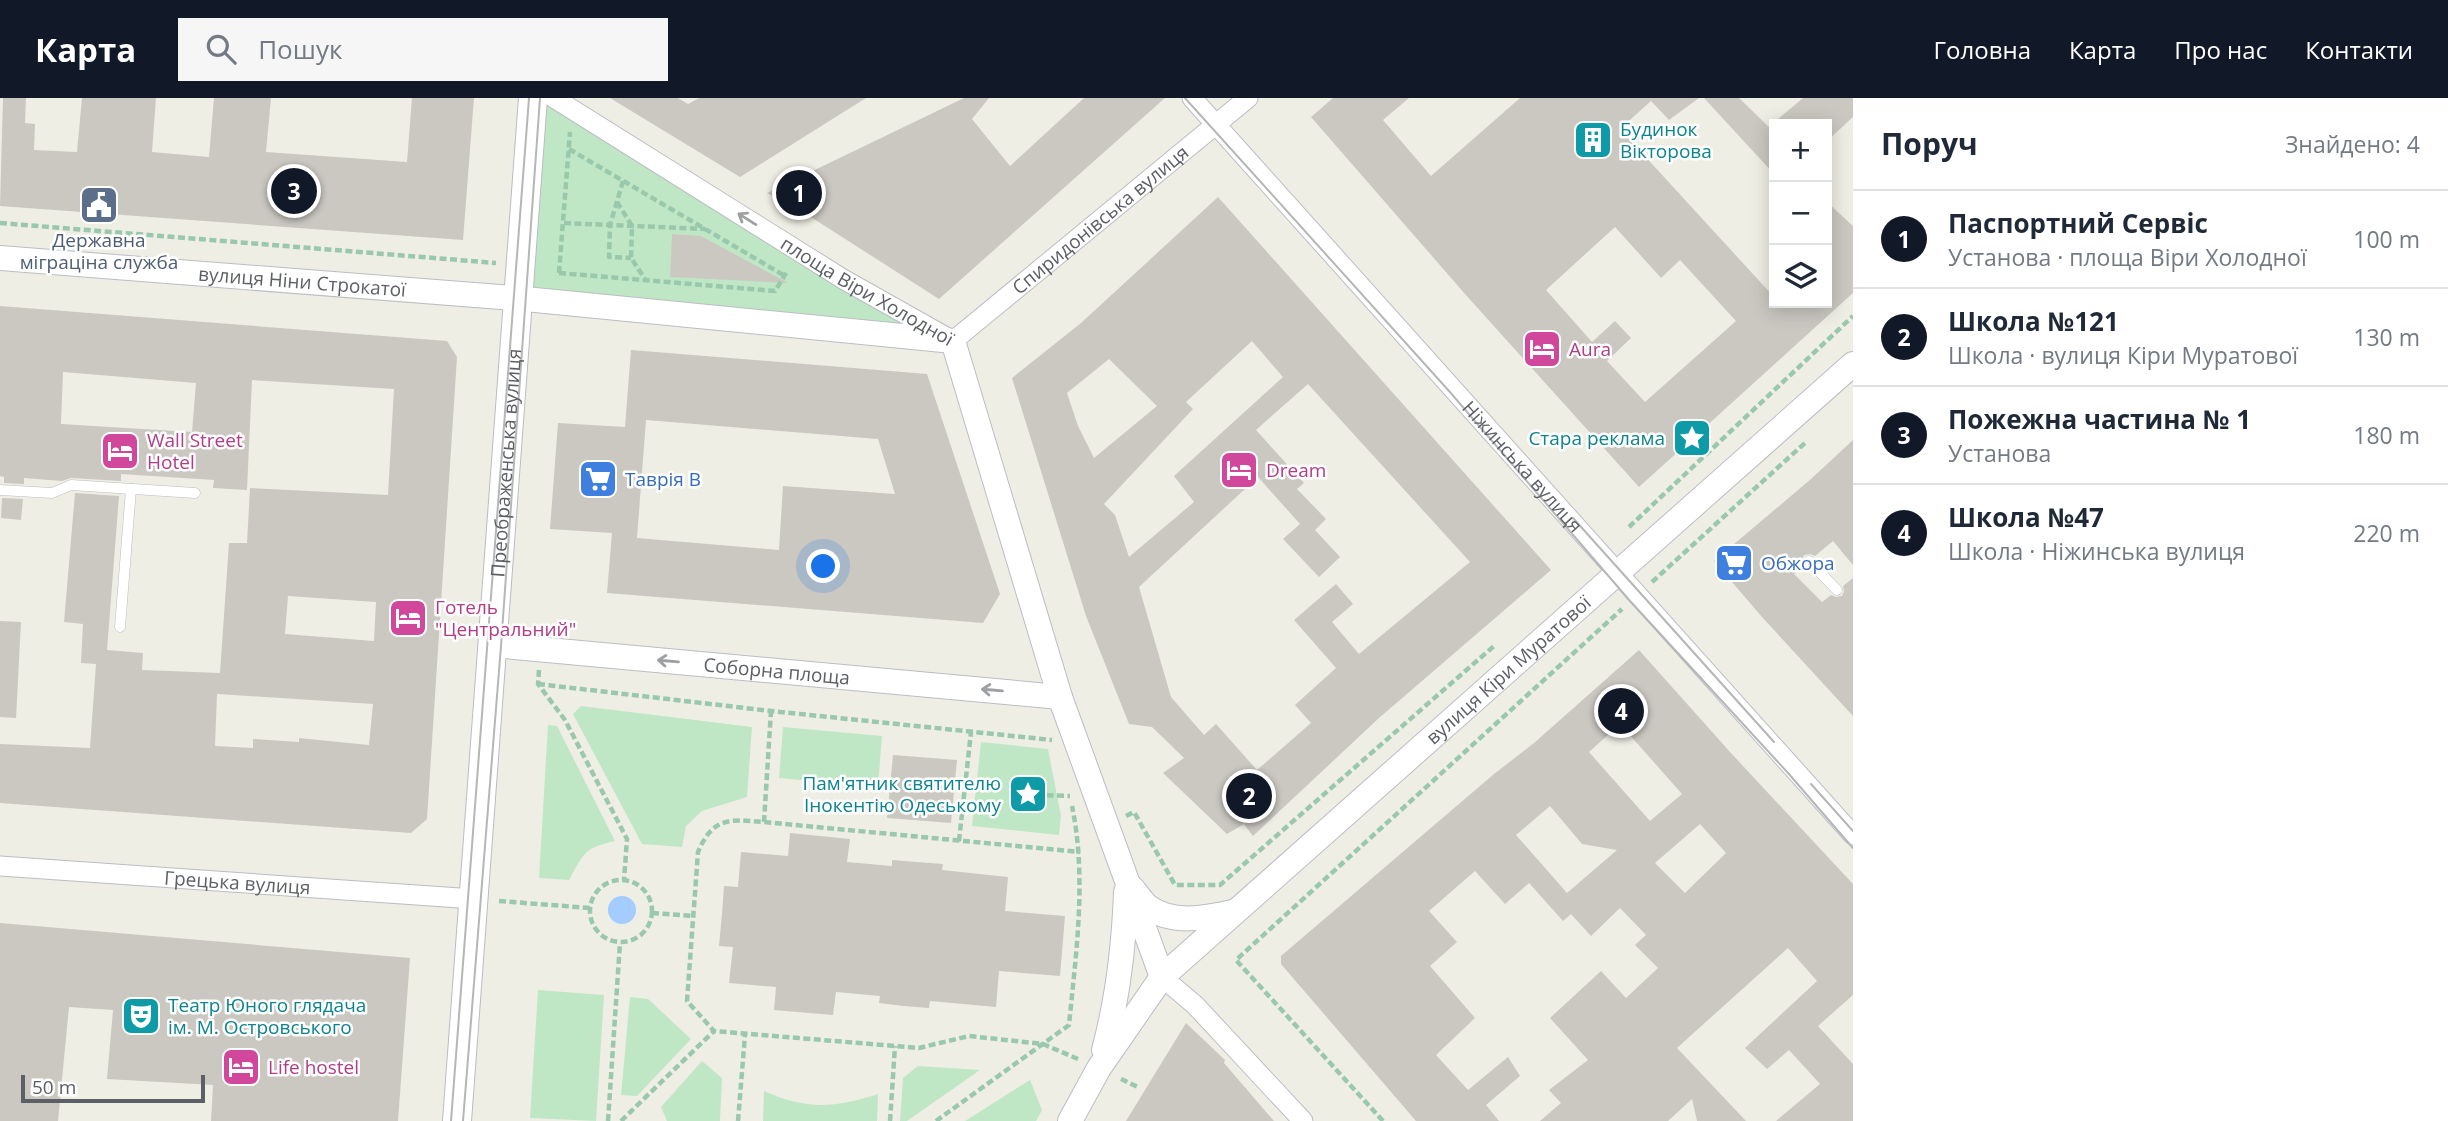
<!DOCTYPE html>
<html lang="uk">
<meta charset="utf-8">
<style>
body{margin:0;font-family:"Open Sans",sans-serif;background:#f6f6f7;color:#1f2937}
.controls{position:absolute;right:21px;top:21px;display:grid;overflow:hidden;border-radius:0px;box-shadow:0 4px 18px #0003}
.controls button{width:63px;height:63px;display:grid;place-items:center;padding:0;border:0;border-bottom:2px solid #e0e1e3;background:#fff;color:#1f2937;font:35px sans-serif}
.scale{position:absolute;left:21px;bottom:18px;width:184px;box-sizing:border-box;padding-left:7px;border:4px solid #5c5f65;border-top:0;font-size:19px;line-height:24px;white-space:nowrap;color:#5c5f65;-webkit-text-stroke:5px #fff;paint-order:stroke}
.you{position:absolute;left:824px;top:469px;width:24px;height:24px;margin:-18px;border:5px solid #fff;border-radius:50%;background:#1a73e8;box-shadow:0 0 0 10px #1a73e833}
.badge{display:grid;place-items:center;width:46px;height:46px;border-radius:50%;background:#111827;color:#fff;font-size:23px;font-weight:700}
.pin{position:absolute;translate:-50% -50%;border:4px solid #fff;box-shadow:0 2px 7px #0006}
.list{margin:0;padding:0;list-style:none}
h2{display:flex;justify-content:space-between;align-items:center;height:91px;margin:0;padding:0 28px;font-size:30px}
h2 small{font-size:23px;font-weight:400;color:#747a83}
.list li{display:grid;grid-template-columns:46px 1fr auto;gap:21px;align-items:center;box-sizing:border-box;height:98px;padding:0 28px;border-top:2px solid #e0e1e3}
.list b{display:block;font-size:26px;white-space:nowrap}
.list p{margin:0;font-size:23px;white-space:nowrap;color:#747a83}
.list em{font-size:23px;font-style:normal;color:#747a83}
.icon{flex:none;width:38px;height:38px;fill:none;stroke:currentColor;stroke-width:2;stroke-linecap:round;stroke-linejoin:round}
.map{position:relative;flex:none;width:1853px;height:1023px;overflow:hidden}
header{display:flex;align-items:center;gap:42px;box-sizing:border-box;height:98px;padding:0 35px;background:#111827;color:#fff}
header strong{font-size:33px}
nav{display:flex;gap:38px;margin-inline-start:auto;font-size:24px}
.search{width:490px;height:63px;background:#f6f6f7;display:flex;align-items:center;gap:18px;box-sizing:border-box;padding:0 24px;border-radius:0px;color:#747a83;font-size:26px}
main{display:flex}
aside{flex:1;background:#fff}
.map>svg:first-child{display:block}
.green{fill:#c0e7c5}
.water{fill:#a4ccff}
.building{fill:#cac8c1;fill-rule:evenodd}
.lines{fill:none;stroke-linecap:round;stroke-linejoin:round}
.service-casing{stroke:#bcbdc3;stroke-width:11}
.minor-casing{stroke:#bcbdc3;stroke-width:21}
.tertiary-casing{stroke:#bcbdc3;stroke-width:26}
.secondary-casing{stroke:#babcc2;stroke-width:30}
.path{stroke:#99c8ac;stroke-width:4.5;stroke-dasharray:7 3.5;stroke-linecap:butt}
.service{stroke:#fff;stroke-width:10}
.minor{stroke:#fff;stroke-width:19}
.tertiary{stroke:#fff;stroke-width:24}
.secondary{stroke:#fff;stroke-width:28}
.tram{stroke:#b5b6b6;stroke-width:2}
.oneway{stroke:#9d9fa3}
.labels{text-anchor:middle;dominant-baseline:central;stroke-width:5;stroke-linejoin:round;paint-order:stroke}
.culture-label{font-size:19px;fill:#0d838f;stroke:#fff;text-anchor:start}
.street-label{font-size:19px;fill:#5c5f65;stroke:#fff}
.service-label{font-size:19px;fill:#4e5e75;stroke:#fff}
.hotel-label{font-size:19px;fill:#b23c85;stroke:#fff;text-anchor:start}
.shop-label{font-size:19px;fill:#366cbe;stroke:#fff;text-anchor:start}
</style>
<header>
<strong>Карта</strong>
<div class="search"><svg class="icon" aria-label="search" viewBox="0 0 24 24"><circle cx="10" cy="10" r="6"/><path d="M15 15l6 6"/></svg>Пошук</div>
<nav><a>Головна</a><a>Карта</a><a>Про нас</a><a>Контакти</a></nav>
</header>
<main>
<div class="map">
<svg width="1853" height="1023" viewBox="0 0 1853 1023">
<rect width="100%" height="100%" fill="#efeee4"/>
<g class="green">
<path d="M533,0H553L953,243L519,201Z"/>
<path d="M581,608L752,629L747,699L702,713L686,728L682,749L642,746L573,616Z"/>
<path d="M548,627L557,628L615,743C584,750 584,755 569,782L539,780Z"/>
<path d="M783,629L882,638L878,689L779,680Z"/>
<path d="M981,644L1048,651L1061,718L1059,737L972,728Z"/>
<path d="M538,892L604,897L596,1023L530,1020Z"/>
<path d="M630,899L648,901L691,941L637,998L621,997Z"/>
<path d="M702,963L722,980L720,1023H667L661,1009Z"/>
<path d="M918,968L980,972L907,1023H900L903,980Z"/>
<path d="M1030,982L1042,1012L1036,1023H965Z"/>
<path d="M764,993C806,1012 835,1010 878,996L877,1023H763Z"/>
</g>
<circle class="water" cx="622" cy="812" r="14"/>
<g class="building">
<path d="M3,0H26L25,25L35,26L34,52L77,54L82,0H156L152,54L209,59L214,0H271L266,54L407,64L412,0H474L463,142L0,108Z"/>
<path d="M610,0H678L688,6L699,0H866L740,79Z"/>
<path d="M964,0H989L972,21L1010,68L1084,0H1165L939,201L803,114L767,95Z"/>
<path d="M1333,0H1409L1383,22L1431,78L1520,0H1699L1669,22L1651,3L1620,31L1774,199V205H1827V104L1853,128V195L1639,389L1465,196L1311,19ZM1615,129L1661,180L1680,162L1736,223L1645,304L1607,263L1631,240L1615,223L1592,244L1546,192Z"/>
<path d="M1704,0H1739L1774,34V76Z"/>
<path d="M1803,0H1853V19L1827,43V26H1772Z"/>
<path d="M1218,99L1551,472L1379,620L1253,738L1244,726L1227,736L1163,675L1184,660L1152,629L1129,626L1086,518L1012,280L1081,225ZM1252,243L1283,279L1174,378L1194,404L1129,459L1115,417L1104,406L1193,311L1186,304ZM1109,261L1157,308L1094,360L1078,328L1067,295ZM1308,286L1470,464L1359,556L1332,524L1353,506L1336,486L1294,522L1336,570L1295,607L1311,625L1257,672L1216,626L1204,637L1171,599L1139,489L1258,379L1300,426L1283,441L1319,479L1340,459L1315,432L1326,421L1297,391L1304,385L1256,332Z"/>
<path d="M672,136L701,138L788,185L670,179Z"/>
<path d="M0,208L447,243L457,259L427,721L411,735L0,705V646L90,650L96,566L81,565L83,526L64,524L75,395L119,398L107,552L143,555L142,572L220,575L229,445H247L250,390L388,397L394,291L252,282L247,392L213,390L214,382L121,376V383L71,380L62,383L24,380V386L4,385V379L0,378ZM63,274L196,285L192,334L61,326ZM288,498L376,504L374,543L285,536ZM217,596L373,606L369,647L299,640V644L253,641V650L215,648Z"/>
<path d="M631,252L927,276L1000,496L983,525L607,495L612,435L550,431L558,325L625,329ZM646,322L878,341L895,396L783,388L779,452L637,440Z"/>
<path d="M1853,342V467L1833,443L1815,458L1810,456L1804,457L1802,462L1803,468L1794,476L1822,504L1831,497L1836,499L1842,498L1844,493L1843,488L1853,480V618L1762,519L1714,463L1811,381Z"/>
<path d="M2,400L23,401L21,422L1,420Z"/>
<path d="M0,523L21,524L16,620L0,619Z"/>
<path d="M1639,552L1730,654L1853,786V897L1818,928L1853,966V1023H1776L1820,986L1789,952L1767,971L1745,950L1817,883L1788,850L1677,950L1746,1023H1697L1692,1001L1668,1023H1540L1561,1005L1549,992L1588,962L1550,920L1601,873L1626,900L1658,870L1635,847L1646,837L1620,810L1591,838L1571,816L1563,823L1529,785L1505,806L1475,773L1429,813L1457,844L1430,868L1475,920L1436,957L1468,992L1508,959L1520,978L1486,1007L1499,1023H1416L1281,866V858L1494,676L1534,645ZM1620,626L1682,696L1650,723L1589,654ZM1550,708L1582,746L1617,752L1567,795L1516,737ZM1700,726L1726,755L1685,795L1655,765Z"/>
<path d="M893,657L957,662L951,725L887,720Z"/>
<path d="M790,735L850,741L847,764L892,768V762L917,764L943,766L942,772L1008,779L1005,813L1065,818L1060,878L999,873L996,909L930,903L929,910L904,908L879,905L880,898L836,894L833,917L774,912L776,889L729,885L733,849L719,848L722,816L724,788L738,789L741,754L788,758Z"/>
<path d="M0,825L410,860L398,1023H211L213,987L107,981L113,912L69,909L58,1023H0Z"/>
<path d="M1186,925L1225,962L1224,965L1274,1023H1126Z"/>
</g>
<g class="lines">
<defs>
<g id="service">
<path d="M0,392L52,395L71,387L195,395"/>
<path d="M1809,463L1837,492"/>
<path d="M120,529L131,391"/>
</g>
<g id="minor">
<path id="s1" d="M554,0L843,181L953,243L1248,0"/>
<path id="s2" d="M1192,0L1853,737"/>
<path id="s3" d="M0,768L474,801"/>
<path d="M1162,879L1195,907L1303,1023"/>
</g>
<g id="tertiary">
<path id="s4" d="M0,160L525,201L953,243L1060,599L1162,879"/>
<path id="s5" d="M493,547L1060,599"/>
<path d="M1133,791C1137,796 1142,803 1147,808C1171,827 1206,820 1233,814"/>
<path d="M1104,952C1118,900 1124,848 1126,794"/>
<path id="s6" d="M1070,1023L1099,970L1162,879L1853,266"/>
</g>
<g id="secondary">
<path id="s7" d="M457,1023L533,0"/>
</g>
</defs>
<use href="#service" class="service-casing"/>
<use href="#minor" class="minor-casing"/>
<use href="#tertiary" class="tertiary-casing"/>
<use href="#secondary" class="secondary-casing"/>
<g class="path">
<path d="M569,51L785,178"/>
<path d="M623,83L610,127L609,159L631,160"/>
<path d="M617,104L632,128L631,160L645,181"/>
<path d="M0,125L496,165"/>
<path d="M564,125L705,131"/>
<path d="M559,175L775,193L788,172"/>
<path d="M559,175L570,34"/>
<path d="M1629,429L1853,218"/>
<path d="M1652,484L1806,344"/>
<path d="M539,572L538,586L565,622L627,741L624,782"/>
<path d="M538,586L771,613L1052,642"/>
<path d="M1036,697L1070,698"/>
<path d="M1126,718L1134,714L1175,787H1220L1494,548"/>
<path d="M764,724L771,613"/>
<path d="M959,743L971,634"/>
<circle cx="621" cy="813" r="31"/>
<path d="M499,803L590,810"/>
<path d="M652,815L693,818"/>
<path d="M1078,961L1043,946L969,938L919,950L714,933L687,903L698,754C713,719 729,721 764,724L1080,754"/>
<path d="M1121,981L1140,990"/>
<path d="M608,1023L620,845"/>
<path d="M621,1023L714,933"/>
<path d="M738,1023L745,937"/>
<path d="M890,1023L895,948"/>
<path d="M936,1023L1069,927C1076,855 1087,780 1072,708"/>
<path d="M1383,1023L1236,862L1622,511"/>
</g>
<use href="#service" class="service"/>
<use href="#minor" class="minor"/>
<use href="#tertiary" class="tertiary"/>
<use href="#secondary" class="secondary"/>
<g class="tram">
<path d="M1185,0L1449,293L1630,503L1788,675L1853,750"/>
<path d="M1573,420L1774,644"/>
<path d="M1811,686L1853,733"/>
<path d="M451,1023L529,0"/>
<path d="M463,1023L501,548L540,0"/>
</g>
</g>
<defs><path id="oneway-shaft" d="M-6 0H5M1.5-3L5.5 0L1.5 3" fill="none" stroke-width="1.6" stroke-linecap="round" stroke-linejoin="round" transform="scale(1.75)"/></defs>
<g class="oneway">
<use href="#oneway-shaft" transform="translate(747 121) rotate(-148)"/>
<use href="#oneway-shaft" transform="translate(668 563) rotate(-175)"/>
<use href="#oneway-shaft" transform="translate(992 592) rotate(-175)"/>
</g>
<defs>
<symbol id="building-square" viewBox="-11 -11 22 22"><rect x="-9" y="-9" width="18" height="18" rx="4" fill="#0f9aa8" stroke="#fff"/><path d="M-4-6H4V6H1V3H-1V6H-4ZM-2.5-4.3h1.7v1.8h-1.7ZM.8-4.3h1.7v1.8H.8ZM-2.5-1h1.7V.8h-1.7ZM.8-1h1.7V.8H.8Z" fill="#fff"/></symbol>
<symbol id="civic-square" viewBox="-11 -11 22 22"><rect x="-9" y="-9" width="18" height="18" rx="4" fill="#5c6f8a" stroke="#fff"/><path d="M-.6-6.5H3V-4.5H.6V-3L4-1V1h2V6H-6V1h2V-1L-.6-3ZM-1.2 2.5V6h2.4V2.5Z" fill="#fff"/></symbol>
<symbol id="hotel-square" viewBox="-11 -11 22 22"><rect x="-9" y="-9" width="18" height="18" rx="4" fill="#d1479c" stroke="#fff"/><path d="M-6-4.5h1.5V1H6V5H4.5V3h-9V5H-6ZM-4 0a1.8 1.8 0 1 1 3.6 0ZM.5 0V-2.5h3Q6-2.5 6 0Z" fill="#fff"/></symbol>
<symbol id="sight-square" viewBox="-11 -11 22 22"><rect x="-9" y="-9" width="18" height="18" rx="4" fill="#0f9aa8" stroke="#fff"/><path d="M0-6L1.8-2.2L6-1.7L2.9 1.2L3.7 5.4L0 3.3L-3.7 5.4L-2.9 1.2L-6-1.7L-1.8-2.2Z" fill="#fff"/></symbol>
<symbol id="supermarket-square" viewBox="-11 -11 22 22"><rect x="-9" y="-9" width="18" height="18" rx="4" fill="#3f7fe0" stroke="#fff"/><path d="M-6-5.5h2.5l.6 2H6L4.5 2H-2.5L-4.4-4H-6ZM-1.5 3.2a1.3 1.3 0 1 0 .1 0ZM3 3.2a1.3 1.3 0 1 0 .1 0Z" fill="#fff"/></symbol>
<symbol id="theatre-square" viewBox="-11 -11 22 22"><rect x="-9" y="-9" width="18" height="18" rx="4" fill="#0f9aa8" stroke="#fff"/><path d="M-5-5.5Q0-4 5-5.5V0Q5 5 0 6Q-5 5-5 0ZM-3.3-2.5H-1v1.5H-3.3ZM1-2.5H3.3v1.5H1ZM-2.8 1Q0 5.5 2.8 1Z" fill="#fff"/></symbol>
</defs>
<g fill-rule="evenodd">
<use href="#building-square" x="1571" y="20" width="44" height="44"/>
<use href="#civic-square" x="77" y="85" width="44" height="44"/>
<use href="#hotel-square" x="1520" y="229" width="44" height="44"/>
<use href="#sight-square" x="1670" y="318" width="44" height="44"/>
<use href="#hotel-square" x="98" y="331" width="44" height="44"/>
<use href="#hotel-square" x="1217" y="350" width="44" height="44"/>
<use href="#supermarket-square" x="576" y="359" width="44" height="44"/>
<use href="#supermarket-square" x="1712" y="443" width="44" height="44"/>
<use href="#hotel-square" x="386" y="498" width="44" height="44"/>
<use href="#sight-square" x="1006" y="674" width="44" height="44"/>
<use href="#theatre-square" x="119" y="896" width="44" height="44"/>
<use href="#hotel-square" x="219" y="947" width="44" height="44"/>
</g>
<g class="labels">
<g class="culture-label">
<text x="1620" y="31">Будинок<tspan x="1620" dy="22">Вікторова</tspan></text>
<text x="1665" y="340" text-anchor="end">Стара реклама</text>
<text x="1001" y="685" text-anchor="end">Пам'ятник святителю<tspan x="1001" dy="22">Інокентію Одеському</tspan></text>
<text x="168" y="907">Театр Юного глядача<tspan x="168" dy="22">ім. М. Островського</tspan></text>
</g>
<g class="street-label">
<text stroke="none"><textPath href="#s1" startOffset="658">Спиридонівська вулиця</textPath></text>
<text stroke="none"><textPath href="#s4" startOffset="303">вулиця Ніни Строкатої</textPath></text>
<text stroke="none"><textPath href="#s1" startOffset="368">площа Віри Холодної</textPath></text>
<text stroke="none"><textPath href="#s7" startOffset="660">Преображенська вулиця</textPath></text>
<text stroke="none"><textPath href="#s2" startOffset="495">Ніжинська вулиця</textPath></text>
<text stroke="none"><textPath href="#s6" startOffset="634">вулиця Кіри Муратової</textPath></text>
<text stroke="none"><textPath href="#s5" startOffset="285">Соборна площа</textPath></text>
<text stroke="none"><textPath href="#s3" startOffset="238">Грецька вулиця</textPath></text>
</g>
<g class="service-label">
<text x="99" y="142">Державна<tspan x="99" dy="22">міграціна служба</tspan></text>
</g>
<g class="hotel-label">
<text x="1569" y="251">Aura</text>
<text x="147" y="342">Wall Street<tspan x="147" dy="22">Hotel</tspan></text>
<text x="1266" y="372">Dream</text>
<text x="435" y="509">Готель<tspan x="435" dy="22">"Центральний"</tspan></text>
<text x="268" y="969">Life hostel</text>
</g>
<g class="shop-label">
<text x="625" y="381">Таврія В</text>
<text x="1761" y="465">Обжора</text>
</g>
</g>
</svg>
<div class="controls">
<button>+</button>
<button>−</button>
<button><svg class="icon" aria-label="layers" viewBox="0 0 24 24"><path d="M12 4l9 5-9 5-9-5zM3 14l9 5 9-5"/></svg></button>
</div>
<div class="scale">50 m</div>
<div class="you"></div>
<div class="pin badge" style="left:799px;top:95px">1</div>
<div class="pin badge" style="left:1249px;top:698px">2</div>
<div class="pin badge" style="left:294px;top:93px">3</div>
<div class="pin badge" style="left:1621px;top:613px">4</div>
</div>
<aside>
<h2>Поруч<small>Знайдено: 4</small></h2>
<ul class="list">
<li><span class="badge">1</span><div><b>Паспортний Сервіс</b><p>Установа · площа Віри Холодної</p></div><em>100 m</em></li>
<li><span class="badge">2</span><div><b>Школа №121</b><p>Школа · вулиця Кіри Муратової</p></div><em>130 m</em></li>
<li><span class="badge">3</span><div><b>Пожежна частина № 1</b><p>Установа</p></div><em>180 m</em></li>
<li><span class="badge">4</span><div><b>Школа №47</b><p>Школа · Ніжинська вулиця</p></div><em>220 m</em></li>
</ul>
</aside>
</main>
